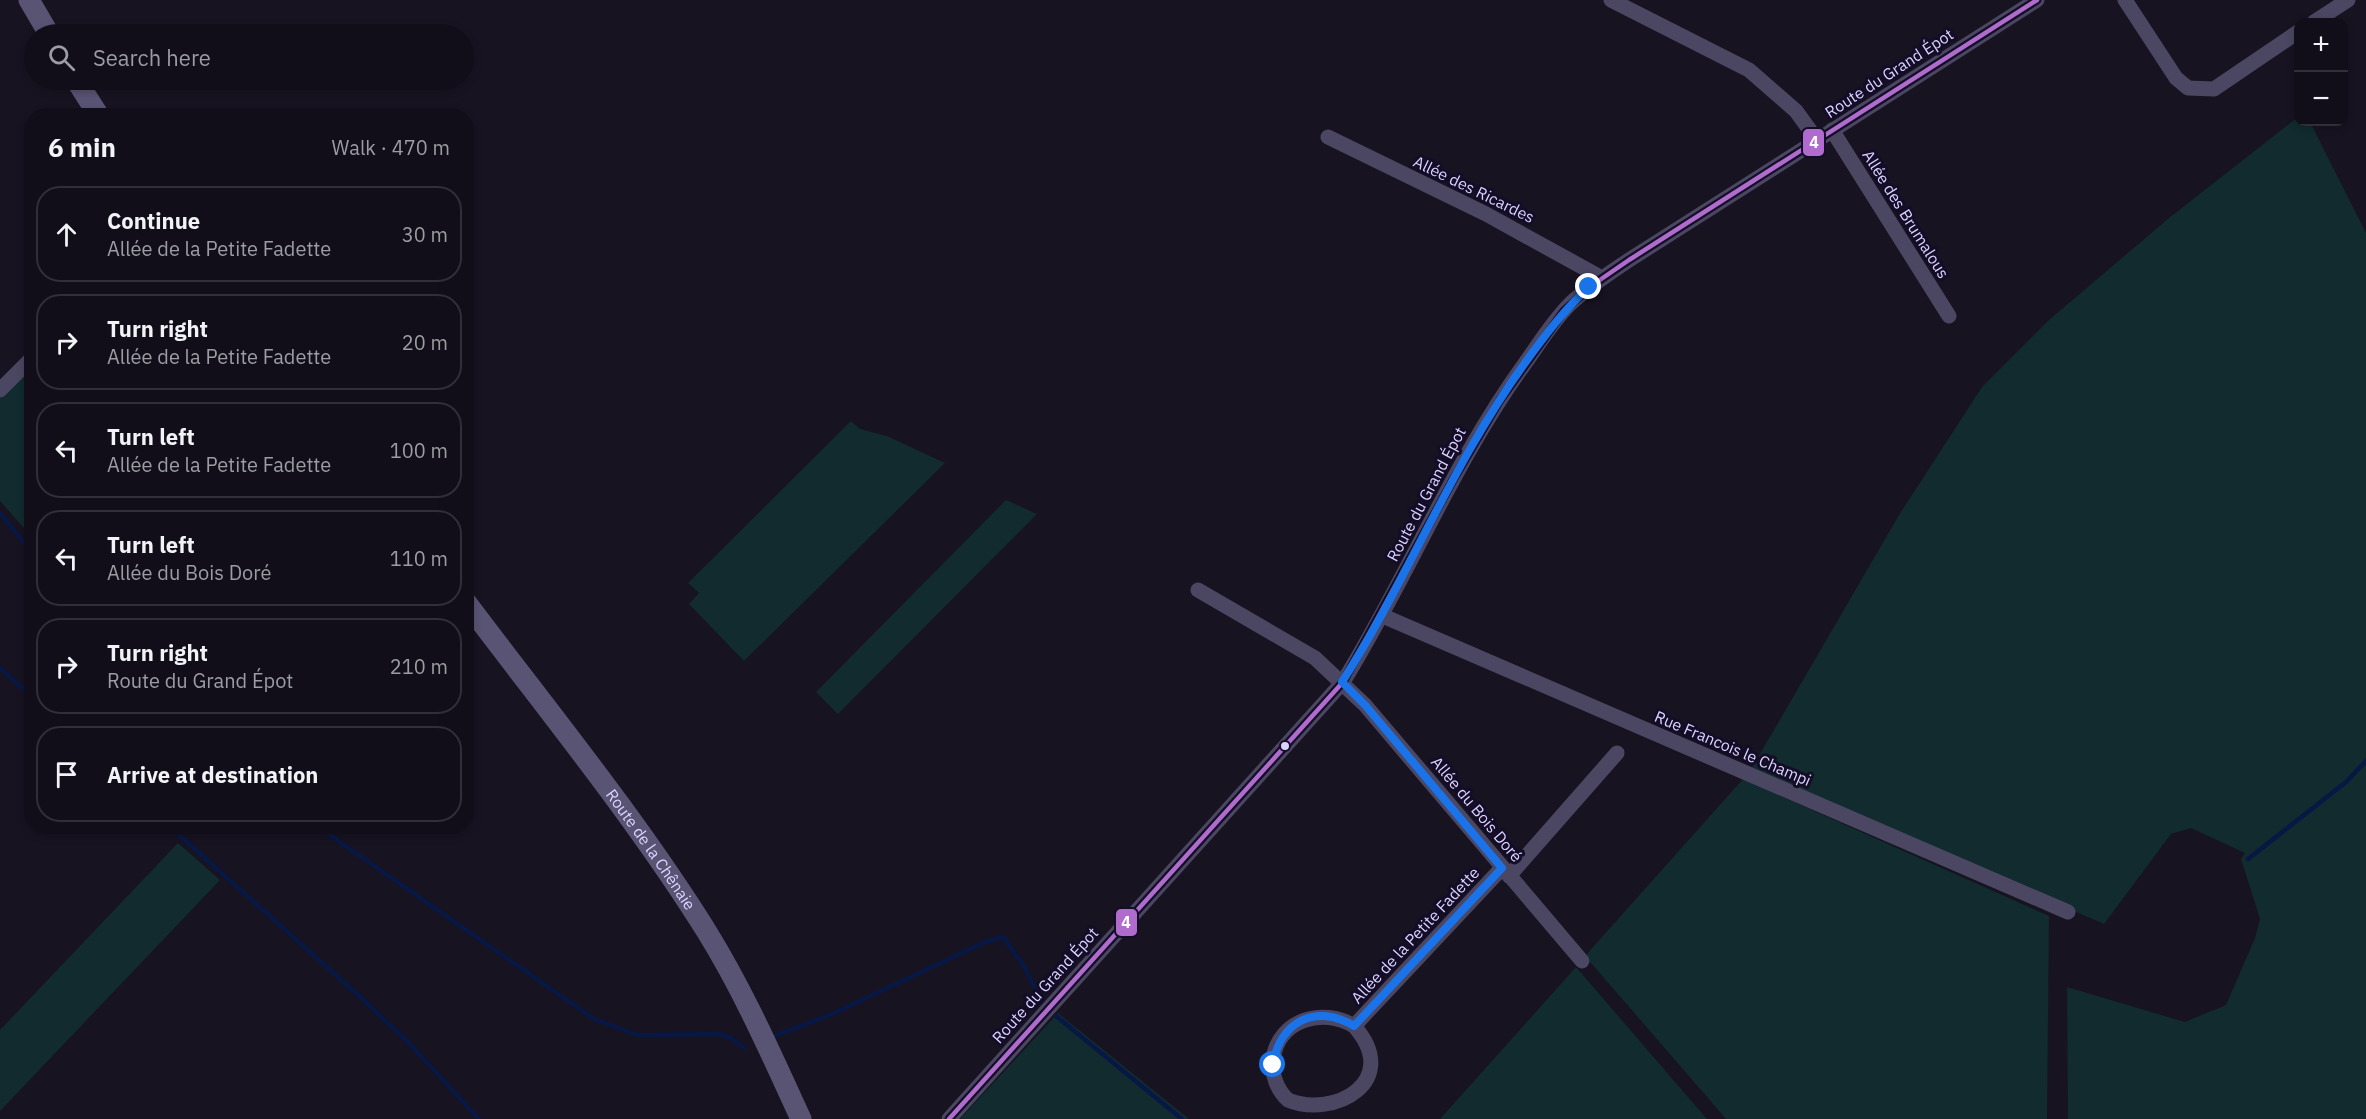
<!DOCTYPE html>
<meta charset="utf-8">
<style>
body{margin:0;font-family:"IBM Plex Sans",sans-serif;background:#1e1c26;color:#f1f3f6}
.controls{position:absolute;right:18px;top:18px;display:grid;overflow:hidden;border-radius:12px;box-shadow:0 3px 9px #0003}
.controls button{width:54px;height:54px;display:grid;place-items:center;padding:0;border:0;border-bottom:2px solid #302e38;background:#110e19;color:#f1f3f6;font:30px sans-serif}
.stop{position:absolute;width:18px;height:18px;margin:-14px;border:4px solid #1a73e8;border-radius:50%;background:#fff}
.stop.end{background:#1a73e8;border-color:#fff;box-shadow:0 2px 6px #0008}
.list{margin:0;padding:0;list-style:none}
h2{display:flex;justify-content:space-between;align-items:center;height:78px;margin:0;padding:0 24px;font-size:26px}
h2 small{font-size:20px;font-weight:400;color:#9c9ca2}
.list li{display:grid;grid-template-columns:39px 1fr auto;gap:18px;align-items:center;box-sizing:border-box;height:96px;margin:0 12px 12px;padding:0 12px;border:2px solid #302e38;border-radius:24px}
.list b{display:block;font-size:22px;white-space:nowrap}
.list p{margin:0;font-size:20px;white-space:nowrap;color:#9c9ca2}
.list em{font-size:20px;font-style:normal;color:#9c9ca2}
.icon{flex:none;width:33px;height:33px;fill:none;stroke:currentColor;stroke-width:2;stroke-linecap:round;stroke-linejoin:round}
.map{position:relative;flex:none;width:2366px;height:1119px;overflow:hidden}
.search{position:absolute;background:#110e19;box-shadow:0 3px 9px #0003;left:24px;top:24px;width:450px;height:66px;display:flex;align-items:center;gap:15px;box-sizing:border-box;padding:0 21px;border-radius:33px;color:#9c9ca2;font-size:22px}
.panel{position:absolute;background:#110e19;box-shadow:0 3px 9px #0003;left:24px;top:108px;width:450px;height:726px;border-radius:24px}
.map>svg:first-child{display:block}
.green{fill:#112b2f}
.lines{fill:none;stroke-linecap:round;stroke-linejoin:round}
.stream{stroke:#081844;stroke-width:4.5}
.street{stroke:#4b4762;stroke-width:15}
.secondary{stroke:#595474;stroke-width:21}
.bus-1-casing{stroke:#140d27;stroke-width:9}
.bus-1{stroke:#b06ccc;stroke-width:4.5}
.route{stroke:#1a73e8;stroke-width:8}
.bus-dot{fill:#dcd3ff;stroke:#140d27;stroke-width:2}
.labels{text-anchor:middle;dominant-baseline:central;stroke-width:6;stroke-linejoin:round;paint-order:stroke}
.street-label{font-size:16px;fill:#dcd3ff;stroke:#140d27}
.line-badge{stroke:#140d27;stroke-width:2}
.badge-label{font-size:16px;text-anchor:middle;font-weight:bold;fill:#fff}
</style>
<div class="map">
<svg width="2366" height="1119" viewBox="0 0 2366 1119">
<rect width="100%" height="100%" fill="#171321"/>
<g class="green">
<path d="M2298,117V122H2310L2366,233V1119H2068L2067,987L2185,1022L2226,1005L2255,938L2260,919L2241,859L2245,853L2191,828L2171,834L2104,924L1750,771L1899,515L1982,387L2049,320L2169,218Z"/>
<path d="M31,364V536L0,501V396Z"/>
<path d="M851,421L860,429L887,436L945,463L744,661L689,604L699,593L688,583Z"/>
<path d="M1006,500L1037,514L838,714L816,692Z"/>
<path d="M1743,779L2049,916L2047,1119H1726L1585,956Z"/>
<path d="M178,843L220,880L0,1111V1030Z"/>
<path d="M1576,967L1707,1119H1440Z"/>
<path d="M1058,1013L1189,1119H960Z"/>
</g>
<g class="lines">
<g class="stream">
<path d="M0,513L32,553"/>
<path d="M0,668L32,697"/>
<path d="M169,826L358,995L407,1041L479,1119"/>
<path d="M317,826L594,1019L637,1035L719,1034L731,1038L744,1048"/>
<path d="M2248,859L2346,782L2366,761"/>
<path d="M1056,1016L1182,1119"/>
<path d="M774,1036L830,1015L985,942L1003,937L1024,966L1041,1001"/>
</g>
<g class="street">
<path d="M1611,0L1749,70L1796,111L1817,140"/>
<path d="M2125,0L2176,78L2188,88L2214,89L2298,32"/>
<path d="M2314,22L2348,0"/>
<path d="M1832,130L1949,316"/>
<path d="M1328,137L1486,214L1602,278"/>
<path d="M0,390L32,358"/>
<path d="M1198,590L1315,658L1365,705L1582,961"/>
<path d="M1383,616L2068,912"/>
<path d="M1509,876L1617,753"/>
<path d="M1354,1026C1403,1081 1334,1119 1288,1100C1277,1090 1271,1074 1273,1059C1279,1019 1323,1007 1354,1026L1502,868"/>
<path d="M949,1119L1343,682C1408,577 1453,462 1526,362C1540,342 1553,321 1570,304C1588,287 1608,274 1629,260L2037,0"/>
</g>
<g class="secondary">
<path d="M29,0L49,34"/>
<path d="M76,80L99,116"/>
<path id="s1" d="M466,602C548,711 635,817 707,932C744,992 772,1056 801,1119"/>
</g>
<defs>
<path id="bus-1" d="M949,1119L1343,682L1453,480L1500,400L1564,311L1591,286L1629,260L2037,0"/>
</defs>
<use href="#bus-1" class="bus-1-casing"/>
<use href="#bus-1" class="bus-1"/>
</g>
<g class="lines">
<path class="route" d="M1273,1065C1279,1021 1317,1003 1354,1026L1502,868L1365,705L1342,682C1409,577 1453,461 1527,360C1546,334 1565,309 1589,287"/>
</g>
<circle class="bus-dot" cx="1285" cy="746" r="5"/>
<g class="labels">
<g class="street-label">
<text transform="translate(1889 73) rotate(-33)">Route du Grand Épot</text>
<text transform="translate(1474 189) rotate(26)">Allée des Ricardes</text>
<text transform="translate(1906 214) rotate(58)">Allée des Brumalous</text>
<text transform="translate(1426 494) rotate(-62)">Route du Grand Épot</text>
<text transform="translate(1733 748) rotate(23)">Rue Francois le Champi</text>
<text transform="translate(1477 809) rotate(50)">Allée du Bois Doré</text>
<text stroke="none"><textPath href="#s1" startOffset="309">Route de la Chênaie</textPath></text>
<text transform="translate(1415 935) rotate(-47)">Allée de la Petite Fadette</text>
<text transform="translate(1045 985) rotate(-48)">Route du Grand Épot</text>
</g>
</g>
<g class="line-badge">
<rect x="1802" y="128" width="23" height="29" rx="6" fill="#b06ccc"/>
<rect x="1115" y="908" width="23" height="29" rx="6" fill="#b06ccc"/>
</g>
<g class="badge-label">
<text x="1814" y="148">4</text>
<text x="1126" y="928">4</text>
</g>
</svg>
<div class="controls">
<button>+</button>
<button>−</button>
</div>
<div class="stop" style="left:1273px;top:1065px"></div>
<div class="stop end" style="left:1589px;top:287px"></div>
<div class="search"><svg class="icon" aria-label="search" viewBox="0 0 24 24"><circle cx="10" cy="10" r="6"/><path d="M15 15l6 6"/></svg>Search here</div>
<section class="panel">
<h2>6 min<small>Walk · 470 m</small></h2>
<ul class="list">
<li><svg class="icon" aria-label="ahead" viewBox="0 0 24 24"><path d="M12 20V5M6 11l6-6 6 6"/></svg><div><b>Continue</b><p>Allée de la Petite Fadette</p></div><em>30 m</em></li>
<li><svg class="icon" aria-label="right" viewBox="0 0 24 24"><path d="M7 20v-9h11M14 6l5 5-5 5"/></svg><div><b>Turn right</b><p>Allée de la Petite Fadette</p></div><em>20 m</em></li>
<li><svg class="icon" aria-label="left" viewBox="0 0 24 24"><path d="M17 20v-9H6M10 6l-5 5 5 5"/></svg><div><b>Turn left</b><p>Allée de la Petite Fadette</p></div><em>100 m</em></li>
<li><svg class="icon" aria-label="left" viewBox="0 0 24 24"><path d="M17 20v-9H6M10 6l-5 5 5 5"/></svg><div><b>Turn left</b><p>Allée du Bois Doré</p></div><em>110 m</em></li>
<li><svg class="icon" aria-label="right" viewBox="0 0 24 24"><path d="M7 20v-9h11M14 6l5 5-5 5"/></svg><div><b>Turn right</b><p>Route du Grand Épot</p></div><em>210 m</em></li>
<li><svg class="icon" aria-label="arrive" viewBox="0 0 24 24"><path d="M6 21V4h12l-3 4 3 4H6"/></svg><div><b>Arrive at destination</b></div></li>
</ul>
</section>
</div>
